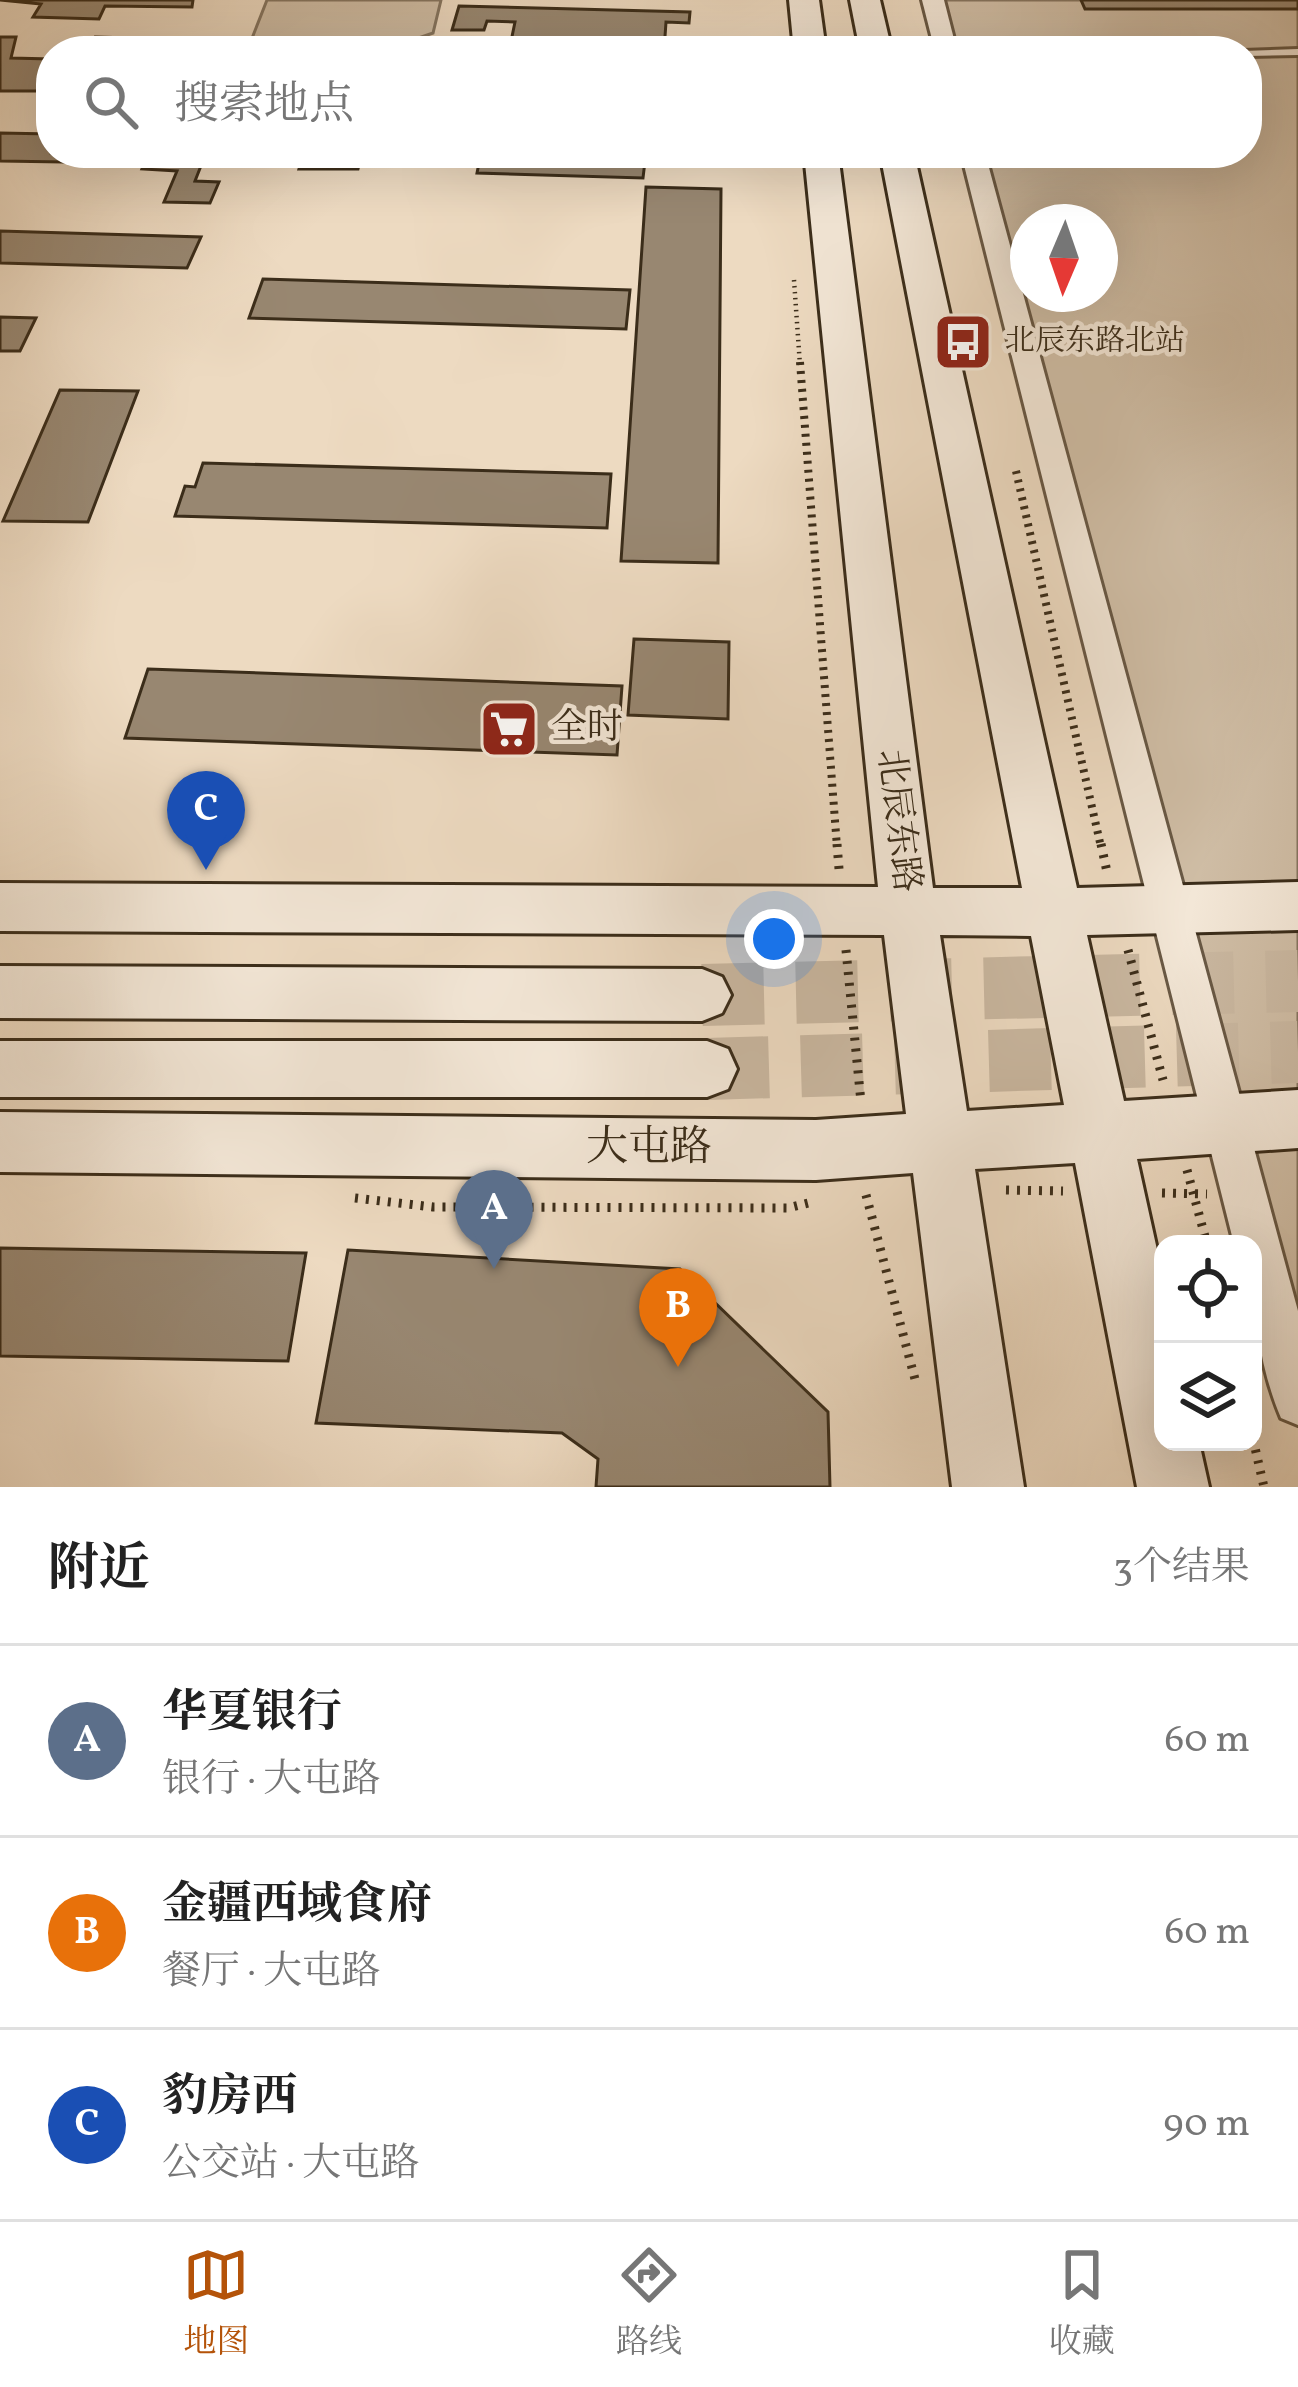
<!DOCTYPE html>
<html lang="zh">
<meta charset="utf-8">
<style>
body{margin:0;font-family:Vollkorn,"Noto Serif SC",serif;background:#f6f6f6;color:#222}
.controls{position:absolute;right:36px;bottom:36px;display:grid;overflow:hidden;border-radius:24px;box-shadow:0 12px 48px #0002}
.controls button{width:108px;height:108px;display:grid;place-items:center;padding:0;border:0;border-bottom:3px solid #e0e0e0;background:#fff;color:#222;font:60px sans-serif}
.compass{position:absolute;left:1010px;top:204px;width:108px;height:108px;border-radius:50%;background:#fff;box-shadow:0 12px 48px #0002;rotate:182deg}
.you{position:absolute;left:774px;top:939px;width:42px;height:42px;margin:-30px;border:9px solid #fff;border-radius:50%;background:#1a73e8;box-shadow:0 0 0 18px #1a73e833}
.badge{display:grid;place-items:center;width:78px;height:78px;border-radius:50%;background:#b45309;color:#fff;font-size:39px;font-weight:700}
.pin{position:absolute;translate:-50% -99px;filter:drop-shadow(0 3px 6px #0008)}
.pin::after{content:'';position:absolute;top:63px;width:42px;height:36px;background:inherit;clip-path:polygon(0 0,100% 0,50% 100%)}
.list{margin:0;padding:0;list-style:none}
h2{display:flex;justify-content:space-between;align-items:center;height:156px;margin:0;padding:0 48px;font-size:51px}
h2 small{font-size:39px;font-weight:400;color:#767676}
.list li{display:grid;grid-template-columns:78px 1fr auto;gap:36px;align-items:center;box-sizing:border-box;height:192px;padding:0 48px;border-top:3px solid #e0e0e0}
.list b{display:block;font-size:45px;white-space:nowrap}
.list p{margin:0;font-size:39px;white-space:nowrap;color:#767676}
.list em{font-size:39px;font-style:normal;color:#767676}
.icon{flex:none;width:66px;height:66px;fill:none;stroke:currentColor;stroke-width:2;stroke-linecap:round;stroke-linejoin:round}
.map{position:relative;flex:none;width:1298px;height:1487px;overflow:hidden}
.search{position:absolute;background:#fff;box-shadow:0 12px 48px #0002;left:36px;right:36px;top:36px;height:132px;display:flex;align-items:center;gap:30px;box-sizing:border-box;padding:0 42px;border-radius:48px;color:#767676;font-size:45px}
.sheet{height:732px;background:#fff}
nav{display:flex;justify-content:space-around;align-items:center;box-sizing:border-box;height:168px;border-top:3px solid #e0e0e0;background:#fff;font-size:33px;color:#767676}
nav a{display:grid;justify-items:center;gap:6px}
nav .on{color:#b45309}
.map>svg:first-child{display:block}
.green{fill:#cfbda5;stroke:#857560;stroke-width:3;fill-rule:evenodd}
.building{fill:#988771;stroke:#3b2d1a;stroke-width:3}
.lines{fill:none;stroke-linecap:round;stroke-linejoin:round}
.secondary-tunnel{stroke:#c9b7a0;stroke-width:62;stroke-dasharray:62 32;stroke-linecap:butt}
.lane-casing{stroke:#685844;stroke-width:6}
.street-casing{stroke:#685844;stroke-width:6}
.secondary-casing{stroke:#3b2d1a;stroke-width:6}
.path-far2{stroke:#3b2d1a;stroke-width:4.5;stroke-dasharray:1.5 4.5;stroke-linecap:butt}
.path-far1{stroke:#3b2d1a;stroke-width:8;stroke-dasharray:3 6;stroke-linecap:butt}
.path{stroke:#3b2d1a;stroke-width:9;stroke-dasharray:3 8;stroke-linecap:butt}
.lane{fill:#f3e7d7;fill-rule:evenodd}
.street{fill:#f3e7d7;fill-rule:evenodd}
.secondary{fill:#f3e7d7;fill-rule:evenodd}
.labels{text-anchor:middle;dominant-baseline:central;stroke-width:9;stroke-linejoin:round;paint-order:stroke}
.far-poi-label{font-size:30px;fill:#3b2d1a;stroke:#f3e7d7;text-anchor:start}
.poi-label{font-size:36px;fill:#3b2d1a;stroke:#f3e7d7;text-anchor:start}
.street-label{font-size:36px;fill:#3b2d1a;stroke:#f3e7d7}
.near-street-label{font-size:42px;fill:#3b2d1a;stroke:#f3e7d7}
</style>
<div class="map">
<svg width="1298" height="1487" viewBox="0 0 1298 1487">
<rect width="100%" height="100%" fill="#eddac1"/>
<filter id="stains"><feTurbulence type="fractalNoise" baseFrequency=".00167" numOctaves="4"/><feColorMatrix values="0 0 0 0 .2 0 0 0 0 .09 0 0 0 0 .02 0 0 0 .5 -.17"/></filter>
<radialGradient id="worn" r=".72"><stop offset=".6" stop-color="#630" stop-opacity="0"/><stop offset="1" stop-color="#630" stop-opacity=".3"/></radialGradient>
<g class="green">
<path d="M267,0H441L433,33L381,51H247Z"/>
<path d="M941,0H1298V1326L982,153H1247V51H954ZM1028,222H1100V294H1028Z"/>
</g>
<g class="building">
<path d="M0,0H193L192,7L105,6L99,19L33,17L41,4Z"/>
<path d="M1081,0H1298V9H1085Z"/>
<path d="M459,6L690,12L689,23L666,22L664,51H509L515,22L487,21L484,30H452Z"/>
<path d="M0,37H16L11,58L51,59V91H0Z"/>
<path d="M95,37L167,39L165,51H82Z"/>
<path d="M0,133L51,134V153H131L126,163L0,161Z"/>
<path d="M149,153H206L195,181L219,182L210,203L164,202L177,171L142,169Z"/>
<path d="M304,153H362L358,169H299Z"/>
<path d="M481,153H646L643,178L477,173Z"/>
<path d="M646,187L721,189L718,563L621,561Z"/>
<path d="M0,231L201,237L187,268L0,263Z"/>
<path d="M263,279L630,290L626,329L249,318Z"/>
<path d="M0,317L36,318L20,351H0Z"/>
<path d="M60,390L138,391L88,522L3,521Z"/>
<path d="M203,463L611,474L607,528L175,516L185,486L195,487Z"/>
<path d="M634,639L729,642L728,719L628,715Z"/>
<path d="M148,669L622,686L617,755L125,738Z"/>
<path d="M0,1248L306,1253L288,1361L0,1356Z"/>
<path d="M348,1250L680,1269L828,1412L830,1487H596L598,1459L562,1433L316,1423Z"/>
</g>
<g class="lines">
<g class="secondary-tunnel">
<path d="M702,995L1298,981"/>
<path d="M707,1069L1298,1052"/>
</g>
<defs>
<path id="lane" d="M1298,49V55L1247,56V51H1243Z"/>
<g id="street">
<path d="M922,0H944L957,51H935Z"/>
<path d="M961,153H985L1298,1311V1425L1281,1418C1257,1361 1253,1305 1253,1244H1234Z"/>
</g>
<g id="secondary">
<path d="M789,0H819L826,51H794Z"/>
<path d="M850,0H880L892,51H860Z"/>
<path d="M804,153H838L933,888H1022L880,153H914L1077,888L1298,882V930L1087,935L1124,1101L1298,1090V1148L1137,1159L1163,1277V1442H1199L1209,1487H1137L1075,1163L975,1169L1024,1487H952L913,1173L816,1180L0,1172V1112L816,1120L906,1114L884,935L0,931V883L878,887ZM940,935L1031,936L1064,1105L967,1111Z"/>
<path d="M0,966L702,969L722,977L731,995L722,1013L702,1021L0,1018Z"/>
<path d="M0,1041H707L728,1049L737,1069L728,1089L707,1097H0Z"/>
</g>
</defs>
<use href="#lane" class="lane-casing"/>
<use href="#street" class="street-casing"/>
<use href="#secondary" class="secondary-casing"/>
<path class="path-far2" d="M794,280L800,365"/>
<g class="path-far1">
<path d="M800,362L837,847"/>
<path d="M1016,471L1101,847"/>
</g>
<g class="path">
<path d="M837,844L839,869"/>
<path d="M1101,844L1107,872"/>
<path d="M846,950L861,1102"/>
<path d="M1128,950L1163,1080"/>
<path d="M1187,1170L1207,1244"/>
<path d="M1006,1190L1063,1191"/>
<path d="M1162,1193L1207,1194"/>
<path d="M866,1195L916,1383"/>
<path d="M355,1198L433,1207L788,1208L812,1202"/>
<path d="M1253,1439L1264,1487"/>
</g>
<use href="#lane" class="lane"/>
<use href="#street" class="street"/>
<use href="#secondary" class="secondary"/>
</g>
<defs>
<symbol id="bus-square" viewBox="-11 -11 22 22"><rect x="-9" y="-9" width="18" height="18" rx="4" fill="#8f2418" stroke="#f3e7d7"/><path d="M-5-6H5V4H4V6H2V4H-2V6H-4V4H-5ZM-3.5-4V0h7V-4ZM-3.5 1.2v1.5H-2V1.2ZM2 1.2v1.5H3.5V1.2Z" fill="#fff"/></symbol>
<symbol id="supermarket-square" viewBox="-11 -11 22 22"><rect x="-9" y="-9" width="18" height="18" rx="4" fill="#8f2418" stroke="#f3e7d7"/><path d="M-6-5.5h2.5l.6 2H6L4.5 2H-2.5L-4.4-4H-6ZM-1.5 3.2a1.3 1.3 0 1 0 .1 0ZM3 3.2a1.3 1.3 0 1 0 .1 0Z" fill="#fff"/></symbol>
</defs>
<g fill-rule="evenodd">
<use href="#bus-square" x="930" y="309" width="66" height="66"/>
<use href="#supermarket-square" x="476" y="696" width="66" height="66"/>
</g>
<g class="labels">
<g class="far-poi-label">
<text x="1005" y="342">北辰东路北站</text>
</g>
<g class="poi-label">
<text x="551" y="729">全时</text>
</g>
<g class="street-label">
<text transform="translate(897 821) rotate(83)">北辰东路</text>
</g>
<g class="near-street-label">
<text x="649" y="1149">大屯路</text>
</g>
</g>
<rect width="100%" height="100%" filter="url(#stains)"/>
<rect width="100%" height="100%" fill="url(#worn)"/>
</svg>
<div class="controls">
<button><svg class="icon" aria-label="locate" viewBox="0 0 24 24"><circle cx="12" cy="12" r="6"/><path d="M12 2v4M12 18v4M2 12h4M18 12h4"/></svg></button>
<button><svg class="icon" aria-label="layers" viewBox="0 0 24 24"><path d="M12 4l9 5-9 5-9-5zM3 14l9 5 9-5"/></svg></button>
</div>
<svg class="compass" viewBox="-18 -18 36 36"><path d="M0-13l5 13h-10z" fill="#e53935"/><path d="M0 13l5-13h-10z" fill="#767676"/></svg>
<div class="you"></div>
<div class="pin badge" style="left:494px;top:1269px;background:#5c6f8a">A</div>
<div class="pin badge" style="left:678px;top:1367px;background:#e8710a">B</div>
<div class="pin badge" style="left:206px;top:870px;background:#1a4fb4">C</div>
<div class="search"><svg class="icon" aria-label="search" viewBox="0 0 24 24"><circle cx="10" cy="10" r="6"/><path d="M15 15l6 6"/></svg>搜索地点</div>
</div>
<section class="sheet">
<h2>附近<small>3个结果</small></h2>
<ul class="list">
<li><span class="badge" style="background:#5c6f8a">A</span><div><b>华夏银行</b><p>银行 · 大屯路</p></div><em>60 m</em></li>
<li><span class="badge" style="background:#e8710a">B</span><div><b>金疆西域食府</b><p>餐厅 · 大屯路</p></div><em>60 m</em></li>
<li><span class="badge" style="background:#1a4fb4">C</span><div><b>豹房西</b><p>公交站 · 大屯路</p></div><em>90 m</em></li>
</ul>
</section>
<nav>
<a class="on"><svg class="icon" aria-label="map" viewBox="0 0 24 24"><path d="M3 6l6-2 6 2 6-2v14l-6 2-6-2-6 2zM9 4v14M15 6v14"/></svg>地图</a>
<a><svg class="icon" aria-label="directions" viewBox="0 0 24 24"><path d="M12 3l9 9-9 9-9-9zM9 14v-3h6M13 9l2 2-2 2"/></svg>路线</a>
<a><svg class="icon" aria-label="saved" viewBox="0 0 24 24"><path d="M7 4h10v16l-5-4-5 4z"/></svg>收藏</a>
</nav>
